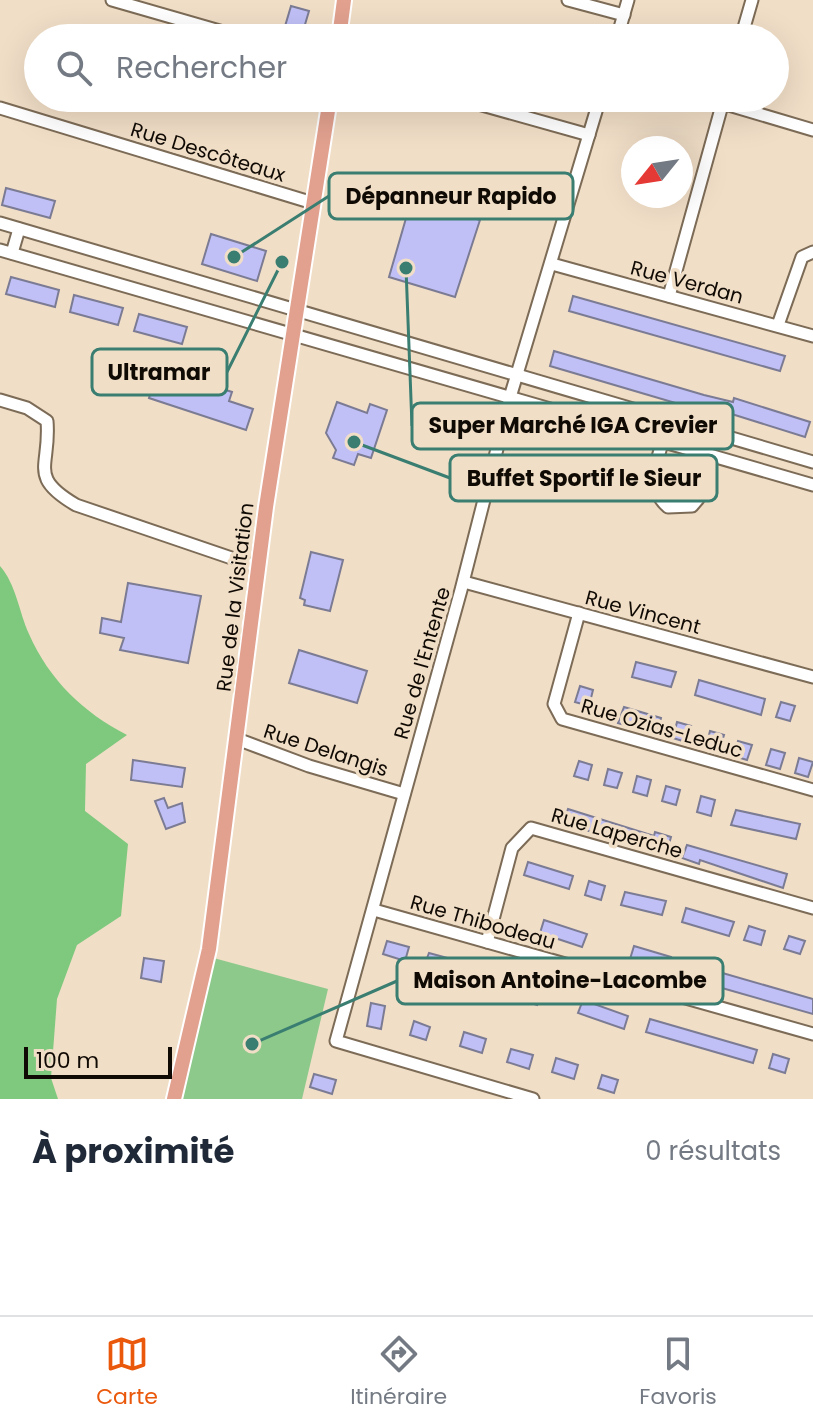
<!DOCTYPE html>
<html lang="fr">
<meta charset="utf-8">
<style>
body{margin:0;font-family:Poppins,sans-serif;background:#f6f6f7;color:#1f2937}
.compass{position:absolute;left:621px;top:136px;width:72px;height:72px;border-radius:50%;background:#fff;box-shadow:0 8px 32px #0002;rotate:240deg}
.scale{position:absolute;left:24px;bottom:20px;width:148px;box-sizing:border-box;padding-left:8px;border:4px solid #100a04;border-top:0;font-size:22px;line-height:28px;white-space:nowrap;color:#100a04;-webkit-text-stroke:6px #f1dec7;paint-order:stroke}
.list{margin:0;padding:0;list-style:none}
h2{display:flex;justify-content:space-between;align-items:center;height:104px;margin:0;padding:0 32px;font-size:34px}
h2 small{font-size:26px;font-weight:400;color:#747a83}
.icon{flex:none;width:44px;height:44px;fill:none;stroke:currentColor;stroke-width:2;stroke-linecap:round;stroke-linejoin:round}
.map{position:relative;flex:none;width:813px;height:1099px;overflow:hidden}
.search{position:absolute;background:#fff;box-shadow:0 8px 32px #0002;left:24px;right:24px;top:24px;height:88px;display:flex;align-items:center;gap:20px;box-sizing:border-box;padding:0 28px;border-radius:44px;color:#747a83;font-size:30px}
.sheet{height:216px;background:#fff}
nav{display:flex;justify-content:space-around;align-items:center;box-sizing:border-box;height:112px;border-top:2px solid #e0e1e3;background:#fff;font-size:22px;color:#747a83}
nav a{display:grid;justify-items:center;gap:4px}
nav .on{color:#ea580c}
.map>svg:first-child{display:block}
.green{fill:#8dc98b}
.forest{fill:#7fc97e}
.building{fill:#c0c0f7;stroke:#7b7b94;stroke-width:2}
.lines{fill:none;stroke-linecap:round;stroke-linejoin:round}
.minor-casing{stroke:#7c6b56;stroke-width:15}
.major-casing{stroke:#fff;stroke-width:18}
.minor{stroke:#fff;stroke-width:11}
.major{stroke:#e2a18f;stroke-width:14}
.labels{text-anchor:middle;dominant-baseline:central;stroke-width:7;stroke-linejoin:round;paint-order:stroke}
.street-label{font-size:20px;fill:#100a04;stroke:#f1dec7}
.leader{fill:none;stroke:#3a7e72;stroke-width:3}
.callout-dot{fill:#3a7e72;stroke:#f1dec7;stroke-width:3}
.callout{fill:#f1dec7;stroke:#3a7e72;stroke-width:3}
.callout-label{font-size:22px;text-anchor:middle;font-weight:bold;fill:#100a04}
</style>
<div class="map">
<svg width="813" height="1099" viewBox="0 0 813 1099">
<rect width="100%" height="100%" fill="#f1dec7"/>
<path class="green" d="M210,957L328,989L302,1099H176Z"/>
<path class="forest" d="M0,566C16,584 19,612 29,634C50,681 83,712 127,735L86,764L85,811L128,844L121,916L77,945L57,999L51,1078L58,1099H0Z"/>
<g class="building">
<path d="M291,6L309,11L301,38L283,33Z"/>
<path d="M6,188L55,201L50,218L2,205Z"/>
<path d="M411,201L480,220L455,297L389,277Z"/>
<path d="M211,234L266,251L257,281L202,264Z"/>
<path d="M11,277L59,290L55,307L6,294Z"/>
<path d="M74,295L123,308L118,325L70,312Z"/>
<path d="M573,296L785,356L780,371L569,311Z"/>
<path d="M139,314L187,327L182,344L134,331Z"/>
<path d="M554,351L704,395L733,402L734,398L810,422L805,437L719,410L718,414L689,407L550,366Z"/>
<path d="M158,368L232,392L229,401L253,409L246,430L149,398Z"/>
<path d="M337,402L367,413L370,404L387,410L371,458L358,454L354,465L333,458L336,450L326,433Z"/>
<path d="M311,552L343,560L330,611L304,605L305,600L300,598Z"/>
<path d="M128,583L201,596L188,663L120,650L124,638L100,633L102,618L121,622Z"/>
<path d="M299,650L367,671L357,703L289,683Z"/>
<path d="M636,662L676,672L671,687L632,677Z"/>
<path d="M699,680L765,699L761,715L695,695Z"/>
<path d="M580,686L593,690L589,706L575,702Z"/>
<path d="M781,702L795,706L790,721L776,717Z"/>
<path d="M624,707L661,718L657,734L618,723Z"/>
<path d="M677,722L691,726L686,742L673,738Z"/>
<path d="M710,731L724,735L719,751L706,747Z"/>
<path d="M738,741L752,745L747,760L734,756Z"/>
<path d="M771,749L785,753L780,769L766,765Z"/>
<path d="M799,758L813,762L808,777L795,773Z"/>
<path d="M133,760L185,768L182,787L131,780Z"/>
<path d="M579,761L592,765L588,780L574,776Z"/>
<path d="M608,769L622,773L617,788L604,785Z"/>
<path d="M637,776L651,780L647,796L633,792Z"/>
<path d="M666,786L680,790L676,805L662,801Z"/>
<path d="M701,796L715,800L711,816L697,812Z"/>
<path d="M164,798L168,808L182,803L185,822L166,829L155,801Z"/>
<path d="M568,809L654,836L655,832L671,837L667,851L639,842L638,846L563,823Z"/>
<path d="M736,810L800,824L796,839L731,825Z"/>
<path d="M687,845L787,874L783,888L700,860L699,864L682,858Z"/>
<path d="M528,862L573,876L569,889L524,875Z"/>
<path d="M589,881L605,886L601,900L585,895Z"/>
<path d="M625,892L666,901L662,915L621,905Z"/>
<path d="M686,908L734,922L729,936L682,922Z"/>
<path d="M544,920L587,934L582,947L540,933Z"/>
<path d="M749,926L765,931L761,945L744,940Z"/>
<path d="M789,936L805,941L800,954L784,949Z"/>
<path d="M387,941L409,947L405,961L383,954Z"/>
<path d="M634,946L671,957L667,971L630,959Z"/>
<path d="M429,953L451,959L446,973L424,966Z"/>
<path d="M144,958L164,961L161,982L141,978Z"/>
<path d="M719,972L813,999V1014L715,986Z"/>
<path d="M495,976L541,991L537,1005L491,990Z"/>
<path d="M583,1000L628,1016L624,1029L578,1013Z"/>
<path d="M371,1003L385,1006L381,1029L367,1026Z"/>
<path d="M650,1019L757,1050L753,1063L646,1032Z"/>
<path d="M414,1021L430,1027L426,1040L410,1035Z"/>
<path d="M464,1032L486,1039L482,1053L460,1046Z"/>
<path d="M511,1049L533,1055L529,1069L507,1062Z"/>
<path d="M773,1054L789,1059L785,1073L769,1068Z"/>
<path d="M556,1058L578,1065L574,1079L552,1072Z"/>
<path d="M314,1074L336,1080L332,1094L310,1087Z"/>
<path d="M602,1075L618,1080L614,1093L598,1088Z"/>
</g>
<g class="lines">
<defs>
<g id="minor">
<path d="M112,0L244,38"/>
<path d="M568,0L624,15"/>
<path d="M617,38L628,0"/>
<path d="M741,38L752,0"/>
<path d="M457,98L589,135"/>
<path d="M722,103L813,130"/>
<path d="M0,108L313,203"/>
<path d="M0,223L813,462"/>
<path d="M0,250L813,485"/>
<path d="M12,253L19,229"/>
<path d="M552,264L813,336"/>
<path d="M669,296L724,98"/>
<path d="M778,325L802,257L813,252"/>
<path d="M0,400L27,408L47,421C51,467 27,476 76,505L258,567"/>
<path d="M669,421C662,450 641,484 668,507L692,506L698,499L711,456"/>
<path d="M464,582L813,677"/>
<path d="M579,613L554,704L562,719L813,790"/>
<path d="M237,739L309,766L404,794"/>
<path d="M374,910L813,1034"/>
<path d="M487,942L512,848L531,828L813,908"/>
<path d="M533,1099L336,1041L461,590L511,394L600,98"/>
</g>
<g id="major">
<path d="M339,38L344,0"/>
<path d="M174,1099L209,949L266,507L330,98"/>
</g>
</defs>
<use href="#minor" class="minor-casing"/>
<use href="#major" class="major-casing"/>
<use href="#minor" class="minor"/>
<use href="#major" class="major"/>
</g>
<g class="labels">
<g class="street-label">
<text transform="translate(208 152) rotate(17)">Rue Descôteaux</text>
<text transform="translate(687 282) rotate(15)">Rue Verdan</text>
<text transform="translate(235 597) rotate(-83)">Rue de la Visitation</text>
<text transform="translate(643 612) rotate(15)">Rue Vincent</text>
<text transform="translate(422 663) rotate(-74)">Rue de l'Entente</text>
<text transform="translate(662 728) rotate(16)">Rue Ozias-Leduc</text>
<text transform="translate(326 750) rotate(18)">Rue Delangis</text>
<text transform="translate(617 833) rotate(16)">Rue Laperche</text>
<text transform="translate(483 922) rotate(16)">Rue Thibodeau</text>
</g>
</g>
<path class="leader" d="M234 257L329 196M282 262L227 372M406 268L412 426M354 442L450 478M252 1044L397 981"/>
<g class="callout-dot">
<circle cx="234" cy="257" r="8"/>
<circle cx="282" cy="262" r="8"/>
<circle cx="406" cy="268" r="8"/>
<circle cx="354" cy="442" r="8"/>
<circle cx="252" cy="1044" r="8"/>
</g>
<g class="callout">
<rect x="329" y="173" width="244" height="46" rx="8"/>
<rect x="92" y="349" width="135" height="46" rx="8"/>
<rect x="412" y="403" width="321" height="46" rx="8"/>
<rect x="450" y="455" width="267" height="46" rx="8"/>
<rect x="397" y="958" width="326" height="46" rx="8"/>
</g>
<g class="callout-label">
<text x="451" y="204">Dépanneur Rapido</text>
<text x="159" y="380">Ultramar</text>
<text x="573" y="433">Super Marché IGA Crevier</text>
<text x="584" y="486">Buffet Sportif le Sieur</text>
<text x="560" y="988">Maison Antoine-Lacombe</text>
</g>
</svg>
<svg class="compass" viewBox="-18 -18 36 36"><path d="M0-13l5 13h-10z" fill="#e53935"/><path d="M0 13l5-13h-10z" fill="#747a83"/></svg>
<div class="scale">100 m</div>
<div class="search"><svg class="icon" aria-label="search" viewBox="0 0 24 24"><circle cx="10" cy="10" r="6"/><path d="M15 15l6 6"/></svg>Rechercher</div>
</div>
<section class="sheet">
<h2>À proximité<small>0 résultats</small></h2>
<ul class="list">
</ul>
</section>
<nav>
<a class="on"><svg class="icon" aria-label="map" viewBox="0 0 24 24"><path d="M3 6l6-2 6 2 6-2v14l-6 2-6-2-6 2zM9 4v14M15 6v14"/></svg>Carte</a>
<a><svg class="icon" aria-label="directions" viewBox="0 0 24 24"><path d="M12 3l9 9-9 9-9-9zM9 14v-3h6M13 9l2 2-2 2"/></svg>Itinéraire</a>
<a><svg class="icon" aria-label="saved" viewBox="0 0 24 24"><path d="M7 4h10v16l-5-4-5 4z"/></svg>Favoris</a>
</nav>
